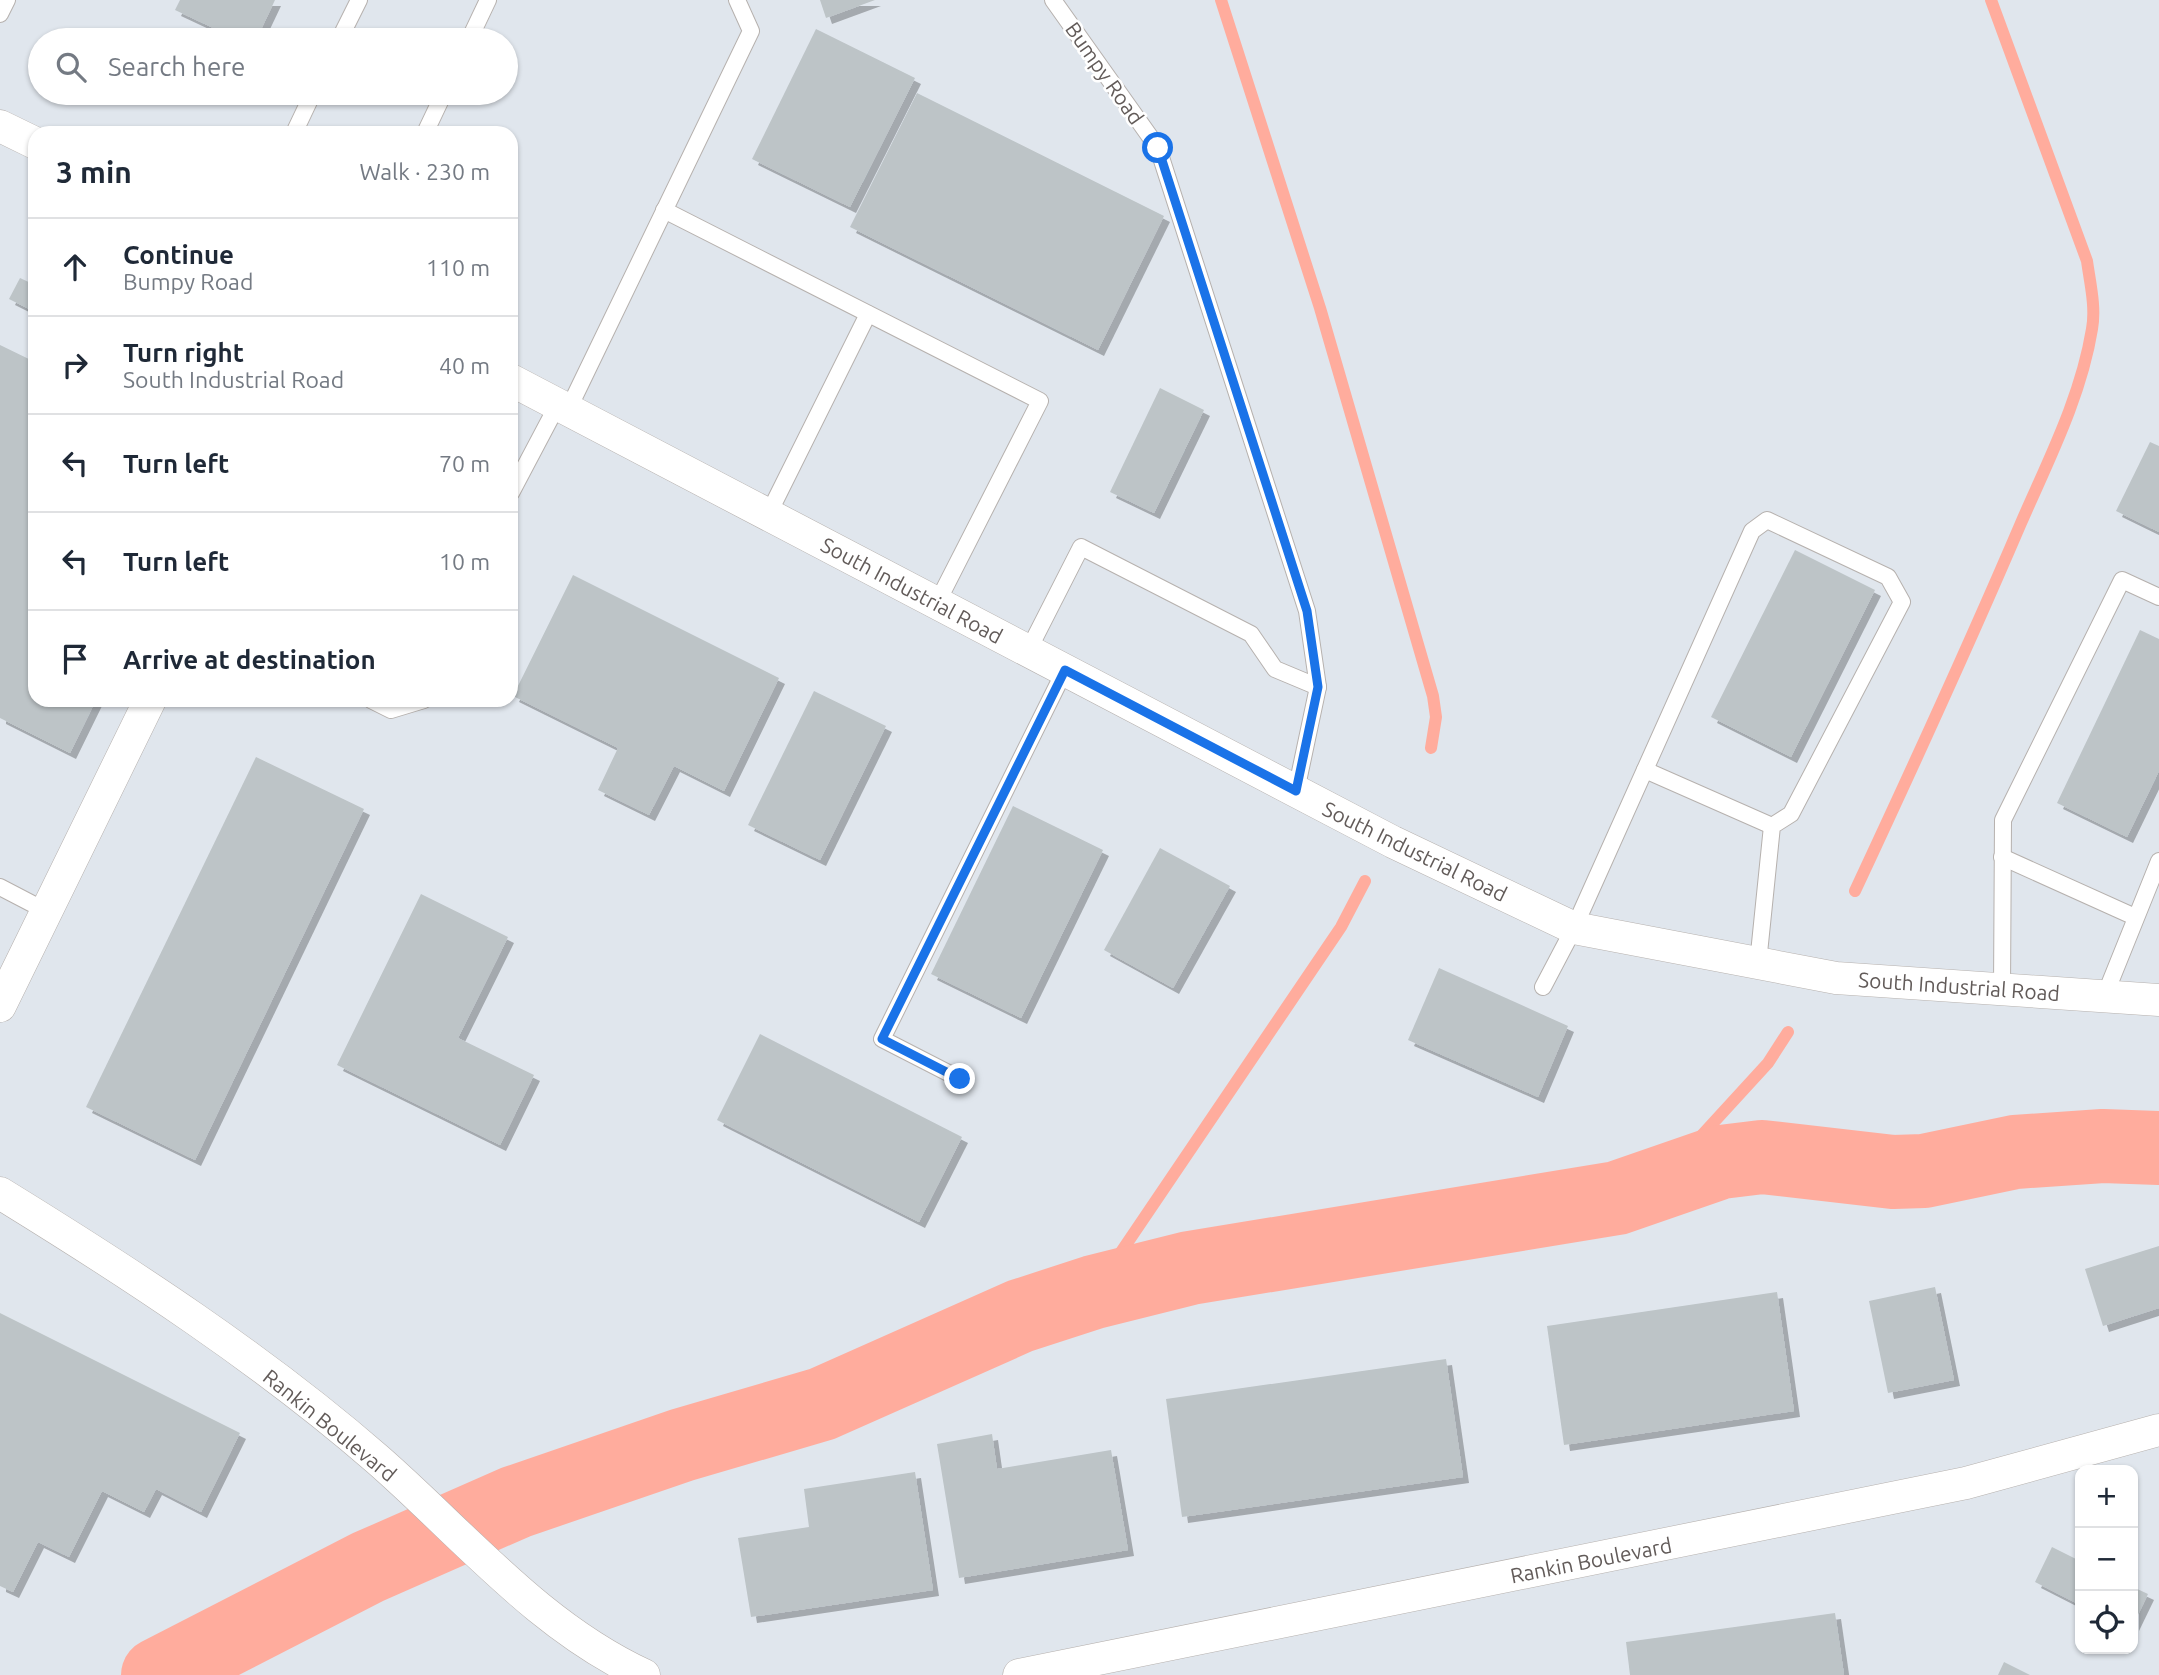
<!DOCTYPE html>
<meta charset="utf-8">
<style>
body{margin:0;font-family:Ubuntu,sans-serif;background:#f2f2f3;color:#1f2937}
.controls{position:absolute;right:21px;bottom:21px;display:grid;overflow:hidden;border-radius:14px;box-shadow:0 2px 5px #0004}
.controls button{width:63px;height:63px;display:grid;place-items:center;padding:0;border:0;border-bottom:2px solid #e0e1e3;background:#fff;color:#1f2937;font:35px sans-serif}
.stop{position:absolute;width:21px;height:21px;margin:-16px;border:5px solid #1a73e8;border-radius:50%;background:#fff}
.stop.end{background:#1a73e8;border-color:#fff;box-shadow:0 2px 7px #0008}
.list{margin:0;padding:0;list-style:none}
h2{display:flex;justify-content:space-between;align-items:center;height:91px;margin:0;padding:0 28px;font-size:30px}
h2 small{font-size:23px;font-weight:400;color:#747a83}
.list li{display:grid;grid-template-columns:46px 1fr auto;gap:21px;align-items:center;box-sizing:border-box;height:98px;padding:0 28px;border-top:2px solid #e0e1e3}
.list b{display:block;font-size:26px;white-space:nowrap}
.list p{margin:0;font-size:23px;white-space:nowrap;color:#747a83}
.list em{font-size:23px;font-style:normal;color:#747a83}
.icon{flex:none;width:38px;height:38px;fill:none;stroke:currentColor;stroke-width:2;stroke-linecap:round;stroke-linejoin:round}
.map{position:relative;flex:none;width:2159px;height:1675px;overflow:hidden}
.search{position:absolute;background:#fff;box-shadow:0 2px 5px #0004;left:28px;top:28px;width:490px;height:77px;display:flex;align-items:center;gap:18px;box-sizing:border-box;padding:0 24px;border-radius:38px;color:#747a83;font-size:26px}
.panel{position:absolute;background:#fff;box-shadow:0 2px 5px #0004;left:28px;top:126px;width:490px;height:581px;border-radius:21px}
.map>svg:first-child{display:block}
.lines{fill:none;stroke-linecap:round;stroke-linejoin:round}
.stream{stroke:#ffac9d;stroke-width:12}
.river{stroke:#ffac9d;stroke-width:74}
.building{fill:#bdc4c7;filter:url(#shadow)}
.service-casing{stroke:#b6b1ae;stroke-width:18}
.minor-casing{stroke:#b6b1ae;stroke-width:33}
.service{stroke:#fff;stroke-width:16}
.minor{stroke:#fff;stroke-width:32}
.route{stroke:#1a73e8;stroke-width:9}
.labels{text-anchor:middle;dominant-baseline:central;stroke-width:5;stroke-linejoin:round;paint-order:stroke}
.street-label{font-size:21px;fill:#625b59;stroke:#fff}
</style>
<div class="map">
<svg width="2159" height="1675" viewBox="0 0 2159 1675">
<defs>
<filter id="shadow"><feDropShadow dx="6" dy="6" stdDeviation="0" flood-color="#0004"/></filter>
</defs>
<rect width="100%" height="100%" fill="#e0e6ed"/>
<g class="lines">
<g class="stream">
<path d="M1221,0L1320,308L1433,696L1436,717L1431,748"/>
<path d="M1855,891C1912,769 1968,647 2021,523C2048,461 2081,397 2092,329C2096,307 2090,283 2087,261L1991,0"/>
<path d="M1659,1182L1768,1063L1788,1032"/>
<path d="M1094,1292L1341,927L1365,881"/>
</g>
<path class="river" d="M158,1675L368,1567L516,1502L682,1445L822,1404L1020,1316L1094,1292L1190,1268L1617,1198L1721,1162L1762,1157L1893,1172L1924,1171L2015,1152L2103,1146L2159,1148"/>
</g>
<g class="building">
<path d="M180,0H275L256,40H239L175,10Z"/>
<path d="M820,0H875L826,18Z"/>
<path d="M816,29L915,78L850,207L752,159Z"/>
<path d="M917,93L1164,216L1098,350L850,227Z"/>
<path d="M20,278L35,285V312L9,299Z"/>
<path d="M0,345L35,362V700H96L70,753L0,718Z"/>
<path d="M1160,388L1204,410L1154,513L1110,492Z"/>
<path d="M2150,442L2159,446V532L2116,511Z"/>
<path d="M1795,550L1875,590L1791,757L1711,717Z"/>
<path d="M573,575L779,678L724,791L674,766L649,815L598,790L618,748L513,696Z"/>
<path d="M2140,630L2159,639V771L2127,837L2057,803Z"/>
<path d="M814,691L886,726L820,860L748,825Z"/>
<path d="M256,757L364,809L195,1160L86,1107Z"/>
<path d="M1013,806L1103,850L1021,1018L931,974Z"/>
<path d="M1160,848L1230,886L1173,988L1104,950Z"/>
<path d="M421,894L508,937L458,1038L534,1075L500,1145L337,1065Z"/>
<path d="M1439,968L1568,1026L1538,1097L1408,1040Z"/>
<path d="M760,1034L962,1137L919,1222L717,1120Z"/>
<path d="M2159,1246V1308L2103,1326L2085,1269Z"/>
<path d="M1935,1287L1954,1380L1888,1393L1869,1301Z"/>
<path d="M1777,1292L1794,1411L1564,1445L1547,1326Z"/>
<path d="M0,1313L240,1433L201,1512L156,1489L144,1512L102,1491L69,1557L38,1542L13,1592L0,1586Z"/>
<path d="M1446,1359L1463,1477L1182,1517L1166,1399Z"/>
<path d="M992,1434L997,1469L1111,1450L1128,1550L959,1578L937,1444Z"/>
<path d="M915,1472L933,1590L751,1617L738,1538L809,1527L804,1489Z"/>
<path d="M2052,1547L2080,1561V1605L2035,1582Z"/>
<path d="M2133,1587L2148,1594L2133,1625Z"/>
<path d="M1835,1613L1844,1675H1630L1626,1642Z"/>
<path d="M2004,1662L2030,1675H1998Z"/>
</g>
<g class="lines">
<defs>
<g id="service">
<path d="M1053,0L1158,148L1307,611L1318,687L1296,791"/>
<path d="M0,14L7,0"/>
<path d="M339,40L359,0"/>
<path d="M469,40L488,0"/>
<path d="M294,133L313,93"/>
<path d="M425,133L444,93"/>
<path d="M664,210L1040,401L937,603"/>
<path d="M568,410L751,31L737,0"/>
<path d="M511,493L558,404"/>
<path d="M768,515L868,314"/>
<path d="M1028,651L1081,547L1251,634L1275,669L1318,687"/>
<path d="M371,700L391,710L424,700"/>
<path d="M1645,770L1772,826"/>
<path d="M2002,857L2135,917"/>
<path d="M0,887L46,911"/>
<path d="M1543,987L1574,928L1752,531L1767,520L1888,577L1902,602L1791,814L1772,826L1758,963"/>
<path d="M2002,989L2003,820L2122,580L2159,597"/>
<path d="M2105,995L2159,861"/>
<path d="M960,1079L882,1039L1065,670"/>
</g>
<g id="minor">
<path d="M0,126L35,143"/>
<path d="M511,380L1393,842L1574,928L1836,978L2159,1000"/>
<path d="M0,1006L150,700"/>
<path d="M0,1193C130,1273 262,1359 377,1459C463,1534 538,1626 644,1675"/>
<path d="M1019,1675L1966,1483L2159,1430"/>
</g>
</defs>
<use href="#service" class="service-casing"/>
<use href="#minor" class="minor-casing"/>
<use href="#service" class="service"/>
<use href="#minor" class="minor"/>
</g>
<g class="lines">
<path class="route" d="M960,1079L882,1039L1065,670L1296,791L1318,687L1307,611L1158,148"/>
</g>
<g class="labels">
<g class="street-label">
<text transform="translate(1105 73) rotate(55)">Bumpy Road</text>
<text transform="translate(912 590) rotate(28)">South Industrial Road</text>
<text transform="translate(1415 851) rotate(26)">South Industrial Road</text>
<text transform="translate(1959 986) rotate(4)">South Industrial Road</text>
<text transform="translate(330 1425) rotate(39)">Rankin Boulevard</text>
<text transform="translate(1591 1560) rotate(-11)">Rankin Boulevard</text>
</g>
</g>
</svg>
<div class="controls">
<button>+</button>
<button>−</button>
<button><svg class="icon" aria-label="locate" viewBox="0 0 24 24"><circle cx="12" cy="12" r="6"/><path d="M12 2v4M12 18v4M2 12h4M18 12h4"/></svg></button>
</div>
<div class="stop" style="left:1158px;top:148px"></div>
<div class="stop end" style="left:960px;top:1079px"></div>
<div class="search"><svg class="icon" aria-label="search" viewBox="0 0 24 24"><circle cx="10" cy="10" r="6"/><path d="M15 15l6 6"/></svg>Search here</div>
<section class="panel">
<h2>3 min<small>Walk · 230 m</small></h2>
<ul class="list">
<li><svg class="icon" aria-label="ahead" viewBox="0 0 24 24"><path d="M12 20V5M6 11l6-6 6 6"/></svg><div><b>Continue</b><p>Bumpy Road</p></div><em>110 m</em></li>
<li><svg class="icon" aria-label="right" viewBox="0 0 24 24"><path d="M7 20v-9h11M14 6l5 5-5 5"/></svg><div><b>Turn right</b><p>South Industrial Road</p></div><em>40 m</em></li>
<li><svg class="icon" aria-label="left" viewBox="0 0 24 24"><path d="M17 20v-9H6M10 6l-5 5 5 5"/></svg><div><b>Turn left</b></div><em>70 m</em></li>
<li><svg class="icon" aria-label="left" viewBox="0 0 24 24"><path d="M17 20v-9H6M10 6l-5 5 5 5"/></svg><div><b>Turn left</b></div><em>10 m</em></li>
<li><svg class="icon" aria-label="arrive" viewBox="0 0 24 24"><path d="M6 21V4h12l-3 4 3 4H6"/></svg><div><b>Arrive at destination</b></div></li>
</ul>
</section>
</div>
